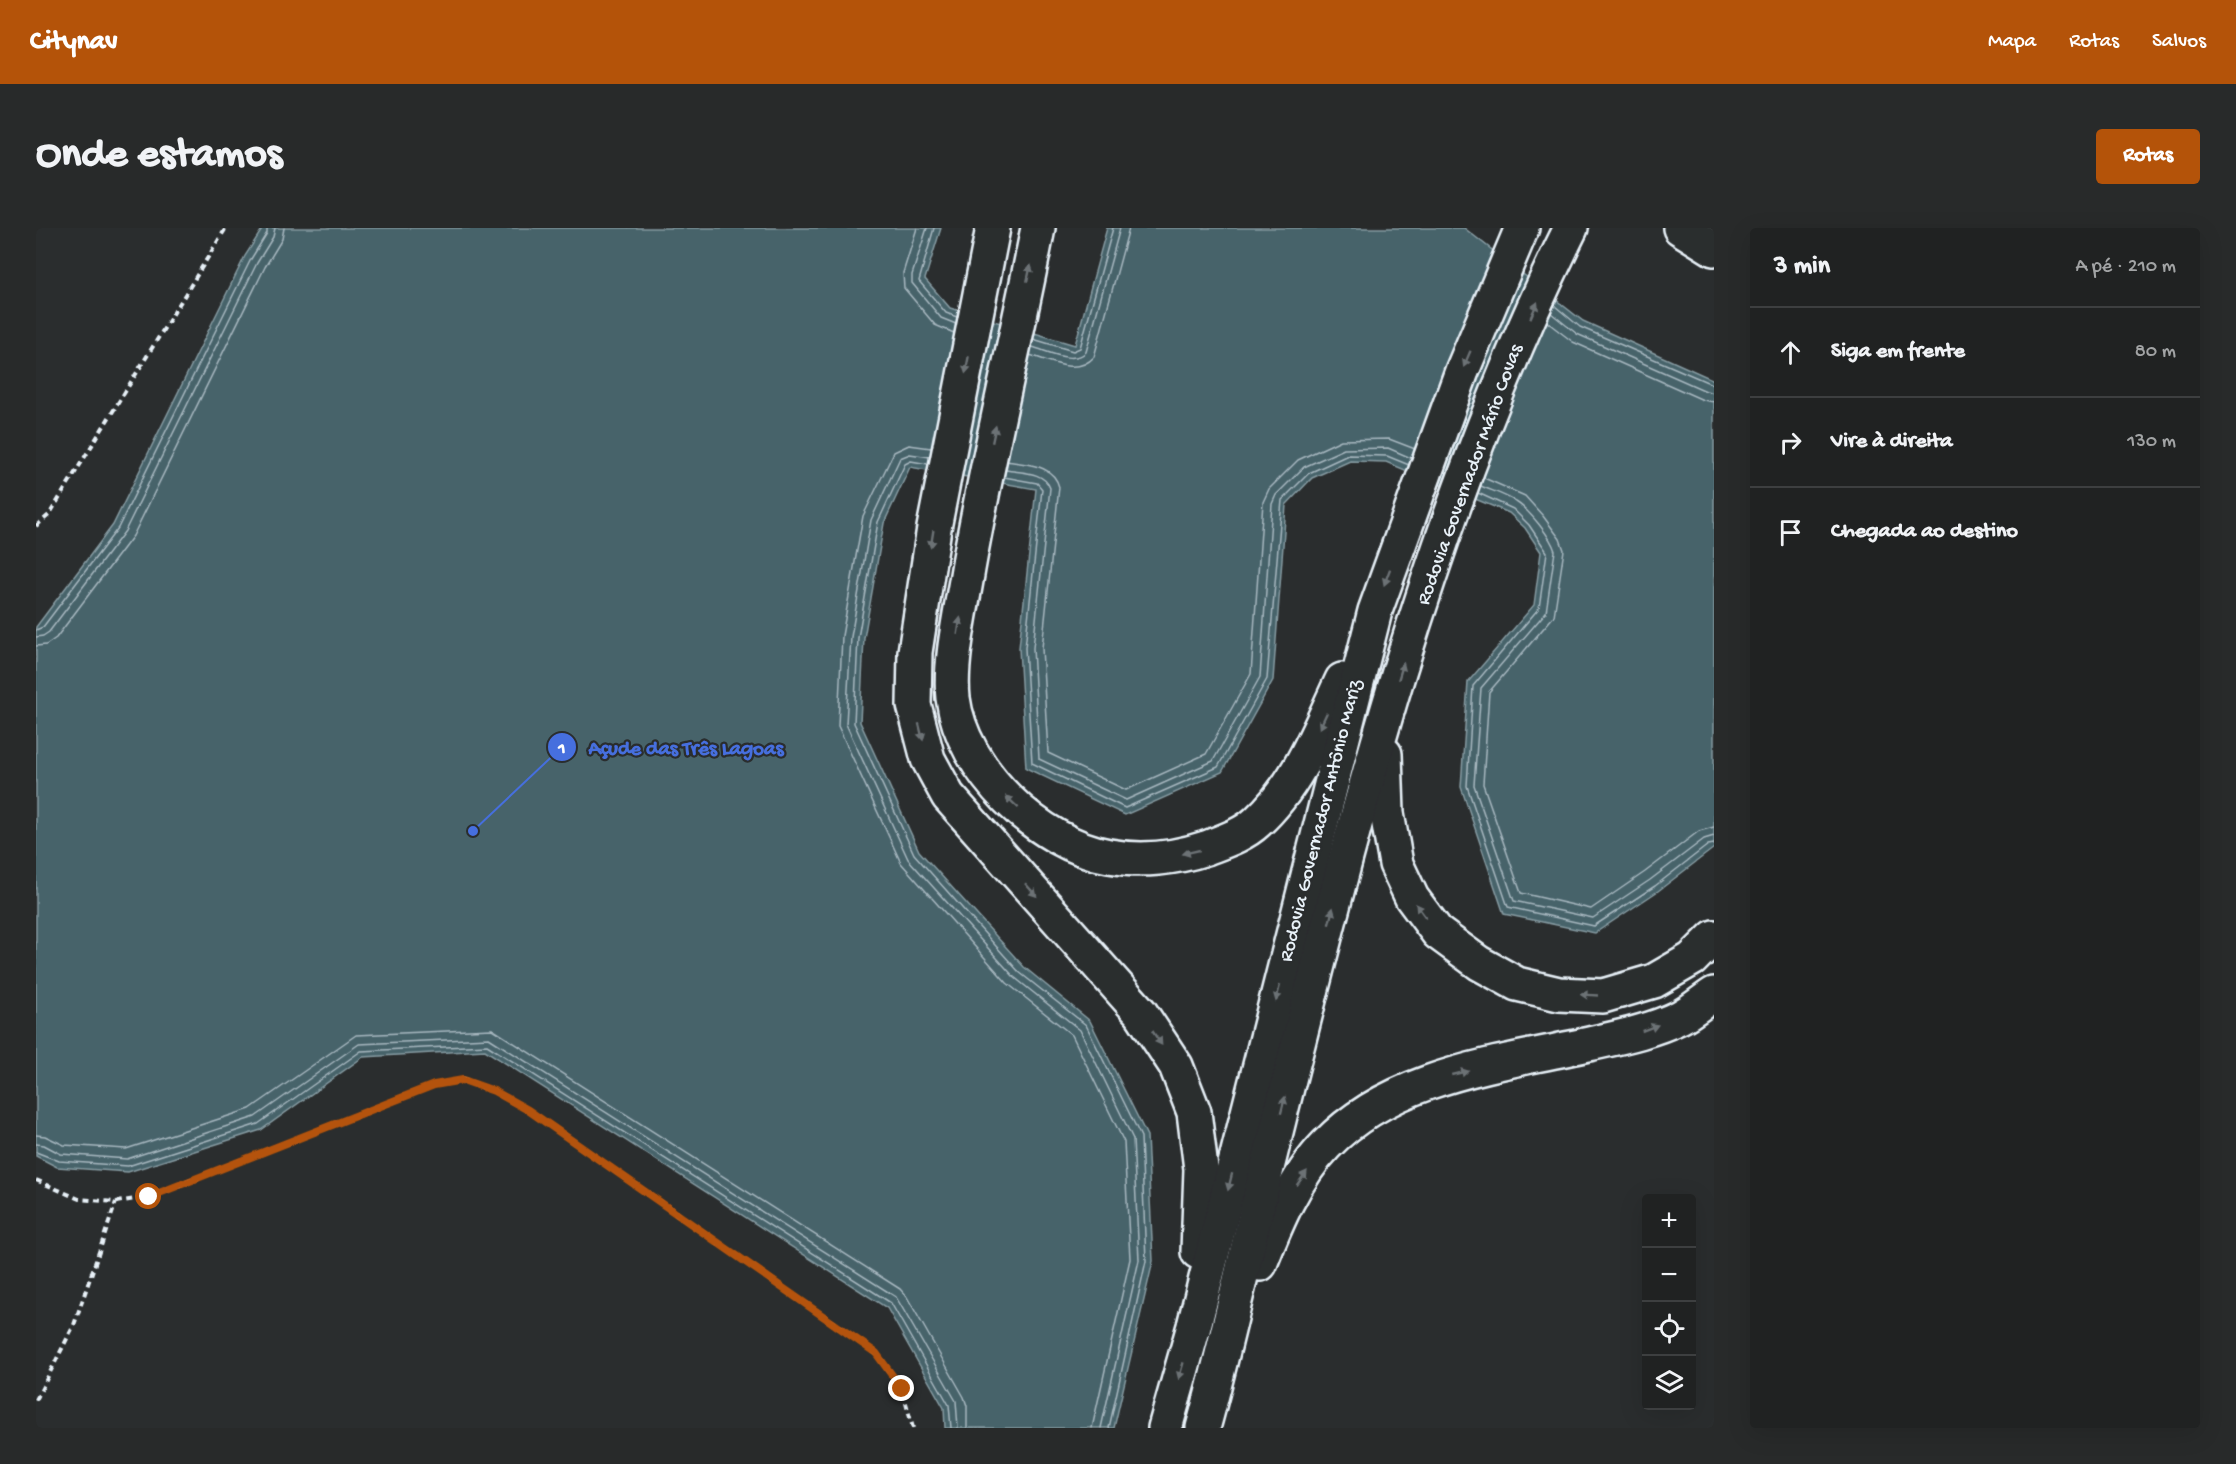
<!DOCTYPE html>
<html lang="pt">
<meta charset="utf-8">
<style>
body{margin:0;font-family:"Gochi Hand",sans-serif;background:#282a2a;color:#f1f3f6}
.controls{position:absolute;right:18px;bottom:18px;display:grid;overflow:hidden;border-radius:6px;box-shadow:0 6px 24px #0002}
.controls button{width:54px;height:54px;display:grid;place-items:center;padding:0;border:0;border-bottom:2px solid #3d3f40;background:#202222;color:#f1f3f6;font:30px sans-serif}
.stop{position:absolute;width:18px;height:18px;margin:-14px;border:4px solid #b45309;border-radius:50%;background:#fff}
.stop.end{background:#b45309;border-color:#fff;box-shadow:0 2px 6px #0008}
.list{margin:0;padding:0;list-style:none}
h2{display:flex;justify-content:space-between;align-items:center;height:78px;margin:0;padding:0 24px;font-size:26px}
h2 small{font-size:20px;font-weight:400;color:#a2a4a5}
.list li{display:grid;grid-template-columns:39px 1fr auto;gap:18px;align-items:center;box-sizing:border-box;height:90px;padding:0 24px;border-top:2px solid #3d3f40}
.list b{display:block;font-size:22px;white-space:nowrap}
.list em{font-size:20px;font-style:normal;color:#a2a4a5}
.icon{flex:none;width:33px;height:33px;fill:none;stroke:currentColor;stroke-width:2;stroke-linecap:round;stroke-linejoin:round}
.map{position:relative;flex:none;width:1678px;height:1200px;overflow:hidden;border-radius:6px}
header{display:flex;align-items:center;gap:36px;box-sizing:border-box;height:84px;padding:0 30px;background:#b45309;color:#fff}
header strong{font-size:28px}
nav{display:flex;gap:33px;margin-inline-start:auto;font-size:21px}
.intro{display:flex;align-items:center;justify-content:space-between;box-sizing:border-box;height:144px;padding:0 36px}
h1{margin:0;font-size:42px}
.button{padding:15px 27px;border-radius:6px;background:#b45309;color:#fff;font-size:21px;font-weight:700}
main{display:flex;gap:36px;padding:0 36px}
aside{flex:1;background:#202222;border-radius:6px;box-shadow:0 6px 24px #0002}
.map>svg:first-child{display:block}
.water{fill:#47636b;stroke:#879ca3;stroke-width:1.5}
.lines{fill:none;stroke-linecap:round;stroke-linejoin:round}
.shore{stroke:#a8b8c0;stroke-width:1.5}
.highway-casing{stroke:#e8f1f8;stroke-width:38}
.path{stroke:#e8f1f8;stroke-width:4;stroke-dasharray:6 4.5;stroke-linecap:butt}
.highway{stroke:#2a2d2e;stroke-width:33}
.oneway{fill:#6c7275}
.route{stroke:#b45309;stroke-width:8}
.labels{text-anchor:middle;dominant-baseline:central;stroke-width:4.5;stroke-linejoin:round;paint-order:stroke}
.street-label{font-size:20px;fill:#e8f1f8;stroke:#2a2d2e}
.leader{fill:none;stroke:#466fde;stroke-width:2}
.callout-dot{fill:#466fde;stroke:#2a2d2e;stroke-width:2}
.mark-label{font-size:18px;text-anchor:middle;font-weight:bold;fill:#fff}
.callout-label{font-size:21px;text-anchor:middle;font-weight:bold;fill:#466fde;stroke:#2a2d2e;stroke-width:4.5;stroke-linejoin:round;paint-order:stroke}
</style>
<header>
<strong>Citynav</strong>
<nav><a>Mapa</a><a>Rotas</a><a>Salvos</a></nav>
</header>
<div class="intro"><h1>Onde estamos</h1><a class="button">Rotas</a></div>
<main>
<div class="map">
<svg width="1678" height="1200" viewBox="0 0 1678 1200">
<rect width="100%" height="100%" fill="#2a2d2e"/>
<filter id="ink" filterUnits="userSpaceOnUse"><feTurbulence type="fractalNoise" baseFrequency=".0167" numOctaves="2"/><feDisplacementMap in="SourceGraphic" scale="12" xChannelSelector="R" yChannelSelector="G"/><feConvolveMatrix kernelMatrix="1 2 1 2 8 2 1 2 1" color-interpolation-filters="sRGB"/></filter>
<g filter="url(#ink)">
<path class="water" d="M227,0H905L889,51L914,80L1039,117L1071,0H1428L1547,93L1678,152V620L1622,663L1559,705L1468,686L1425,559L1432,454L1498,377L1505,324L1489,300L1473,285L1350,234L1314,233L1276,250L1250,277L1237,452L1186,544L1089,587L990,540L983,420L1000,261L874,239L848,295L828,410L824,494L883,623L988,739L1054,793L1111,908L1117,1033L1078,1200H909L908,1180L851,1080L449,822L327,829L225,902L92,944L21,939L0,928V399L77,297L209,28Z"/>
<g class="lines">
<g class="shore">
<path d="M881,0L867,45L868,60L899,97L918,105"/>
<path d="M891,0L876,47V55L905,90L920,96"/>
<path d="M898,0L883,53L910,85L921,89"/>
<path d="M1519,78L1544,99L1678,157"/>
<path d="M1515,85L1541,106L1670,163L1678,165"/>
<path d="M1511,94L1537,114L1667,172L1678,174"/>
<path d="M997,111L1037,123L1044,120L1077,0"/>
<path d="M996,119C1012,123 1037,137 1050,124L1084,0"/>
<path d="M994,127C1014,133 1041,148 1058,129L1093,0"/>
<path d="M895,220L873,217L858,224L827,288L806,408L802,498L865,635L971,755L1036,807L1088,914L1094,1031L1056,1200"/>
<path d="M894,229L874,226L864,230L835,292L815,409L810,496L872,631L978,749L1044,802L1097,911L1103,1032L1065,1200"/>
<path d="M971,233C991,237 1017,236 1023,259L1006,420L1012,525L1090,562L1170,526L1215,446L1227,274L1233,261L1262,232L1305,212L1353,211L1379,221"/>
<path d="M892,236L875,233L869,236L842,294L822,410L818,495L878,626L983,744L1050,797L1105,909L1110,1033L1073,1200"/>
<path d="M970,242C985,245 1008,243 1014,260L997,420L1003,531L1090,572L1177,533L1224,449L1236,276L1240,267L1268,239L1308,221L1352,220L1375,230"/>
<path d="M968,249L1001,255L1006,261L989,420L996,535L1089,580L1182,539L1231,451L1246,272L1273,245L1312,227L1351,228L1373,237"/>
<path d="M1448,250L1489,268L1507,288L1524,311L1528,322L1518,388L1453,464L1447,556L1485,665L1555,681L1609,644L1663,603L1678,599"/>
<path d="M1445,258C1456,263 1470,267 1480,274C1493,282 1515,309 1519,323L1510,384L1445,460L1438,557L1478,673L1557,690L1614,652L1668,611L1678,608"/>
<path d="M1442,265L1477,281L1493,297L1511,324L1503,380L1437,458L1431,558L1472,679L1558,698L1619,658L1672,617L1678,616"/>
<path d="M0,402L7,399L82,300L215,31L231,5V0"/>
<path d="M0,409L7,408L13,404L89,303L221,35L237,9L239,0"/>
<path d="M0,418L10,417L20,410L97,308L229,39L246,11L248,0"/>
<path d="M0,907L9,908L28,917L90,921L214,881L320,807L456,801L864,1061L871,1069L928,1169L931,1178V1200"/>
<path d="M0,916L8,917L25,926L91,931L219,889L323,816L453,810L860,1069L920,1173L922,1200"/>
<path d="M0,924L23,933L92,938L222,896L325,823L451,817L855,1075L913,1177L915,1200"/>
</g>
<defs>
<g id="highway">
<path d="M957,0L898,300L879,424L878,477L892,531L912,568L1105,785L1140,838L1158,884L1165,941L1162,1024"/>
<path d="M1002,0C980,114 952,227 932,341C926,379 913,433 917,470C926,542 1003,616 1073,628C1105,634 1140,630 1170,620C1188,613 1207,607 1221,594C1262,557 1283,501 1306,452"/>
<path d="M1644,0L1678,21"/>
<path d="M1349,526L1351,585L1360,636L1376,670L1402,705L1443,735L1481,756L1523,766L1567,768L1618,753L1656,731L1678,709"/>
<path d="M1224,1036C1240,996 1259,949 1290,917C1357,847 1463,836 1553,816C1584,809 1615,803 1644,789C1656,783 1667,773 1678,766"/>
<path d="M1129,1200L1158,1098L1339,383L1426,143L1486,0"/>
<path d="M1167,1200C1190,1117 1208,1032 1229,948C1309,627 1387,298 1535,0"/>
</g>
</defs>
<use href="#highway" class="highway-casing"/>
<g class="path">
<path d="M0,298L13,287L190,0"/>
<path d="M0,952L43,971L80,974L113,969L398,857L427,852L458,863L492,882L840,1125L866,1161L877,1200"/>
<path d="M0,1172L38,1097L80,974"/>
</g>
<use href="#highway" class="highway"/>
</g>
<defs><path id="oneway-solid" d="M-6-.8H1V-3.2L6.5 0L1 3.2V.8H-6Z" transform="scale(1.5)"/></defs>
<g class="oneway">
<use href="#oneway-solid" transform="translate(993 45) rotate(-78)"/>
<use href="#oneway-solid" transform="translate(1498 82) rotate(-66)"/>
<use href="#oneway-solid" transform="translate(1431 131) rotate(113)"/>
<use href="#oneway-solid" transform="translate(931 137) rotate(101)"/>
<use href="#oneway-solid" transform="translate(958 206) rotate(-78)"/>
<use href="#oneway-solid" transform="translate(896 311) rotate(99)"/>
<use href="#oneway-solid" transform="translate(1351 349) rotate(110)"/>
<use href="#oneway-solid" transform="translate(923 398) rotate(-81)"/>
<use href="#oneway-solid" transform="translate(1365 443) rotate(-73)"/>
<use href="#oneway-solid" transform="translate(1287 493) rotate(115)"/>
<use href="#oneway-solid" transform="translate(885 504) rotate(76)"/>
<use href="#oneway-solid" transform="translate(976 574) rotate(-137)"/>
<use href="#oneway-solid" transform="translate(1155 624) rotate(167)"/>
<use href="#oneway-solid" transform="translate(995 662) rotate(48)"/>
<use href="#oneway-solid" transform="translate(1385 683) rotate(-126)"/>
<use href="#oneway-solid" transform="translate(1295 688) rotate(-76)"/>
<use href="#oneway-solid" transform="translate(1242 765) rotate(104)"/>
<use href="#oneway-solid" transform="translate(1553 767) rotate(-177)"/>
<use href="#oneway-solid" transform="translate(1614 800) rotate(-21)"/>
<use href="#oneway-solid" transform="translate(1121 810) rotate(56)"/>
<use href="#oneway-solid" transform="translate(1424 845) rotate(-14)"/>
<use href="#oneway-solid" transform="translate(1247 877) rotate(-76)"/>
<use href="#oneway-solid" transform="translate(1266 950) rotate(-54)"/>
<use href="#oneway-solid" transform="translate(1194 954) rotate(104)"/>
<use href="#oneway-solid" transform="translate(1145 1143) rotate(106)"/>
</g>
</g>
<g class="lines" filter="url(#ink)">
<path class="route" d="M113,969L398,857L427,852L458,863L492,882L840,1125L866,1161"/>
</g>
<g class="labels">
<g class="street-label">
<text transform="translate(1435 247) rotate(-70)">Rodovia Governador Mário Covas</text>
<text transform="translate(1286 593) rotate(-76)">Rodovia Governador Antônio Mariz</text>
</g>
</g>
<path class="leader" d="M437 603L526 519"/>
<g class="callout-dot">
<circle cx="437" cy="603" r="6"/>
<circle cx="526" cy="519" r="15"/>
</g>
<g class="mark-label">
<text x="526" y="525">1</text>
</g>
<g class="callout-label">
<text x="650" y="526">Açude das Três Lagoas</text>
</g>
</svg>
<div class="controls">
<button>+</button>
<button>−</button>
<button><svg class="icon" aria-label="locate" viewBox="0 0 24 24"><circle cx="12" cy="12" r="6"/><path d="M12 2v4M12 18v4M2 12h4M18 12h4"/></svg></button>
<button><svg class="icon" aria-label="layers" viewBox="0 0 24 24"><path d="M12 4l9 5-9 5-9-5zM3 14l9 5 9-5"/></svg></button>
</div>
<div class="stop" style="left:113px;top:969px"></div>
<div class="stop end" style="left:866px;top:1161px"></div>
</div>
<aside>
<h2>3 min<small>A pé · 210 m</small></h2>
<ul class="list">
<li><svg class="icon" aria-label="ahead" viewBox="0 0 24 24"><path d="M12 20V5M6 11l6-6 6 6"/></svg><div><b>Siga em frente</b></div><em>80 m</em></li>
<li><svg class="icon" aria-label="right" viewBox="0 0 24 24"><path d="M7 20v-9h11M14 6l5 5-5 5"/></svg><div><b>Vire à direita</b></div><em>130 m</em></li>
<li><svg class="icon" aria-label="arrive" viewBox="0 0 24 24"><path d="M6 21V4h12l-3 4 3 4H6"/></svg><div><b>Chegada ao destino</b></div></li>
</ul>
</aside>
</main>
